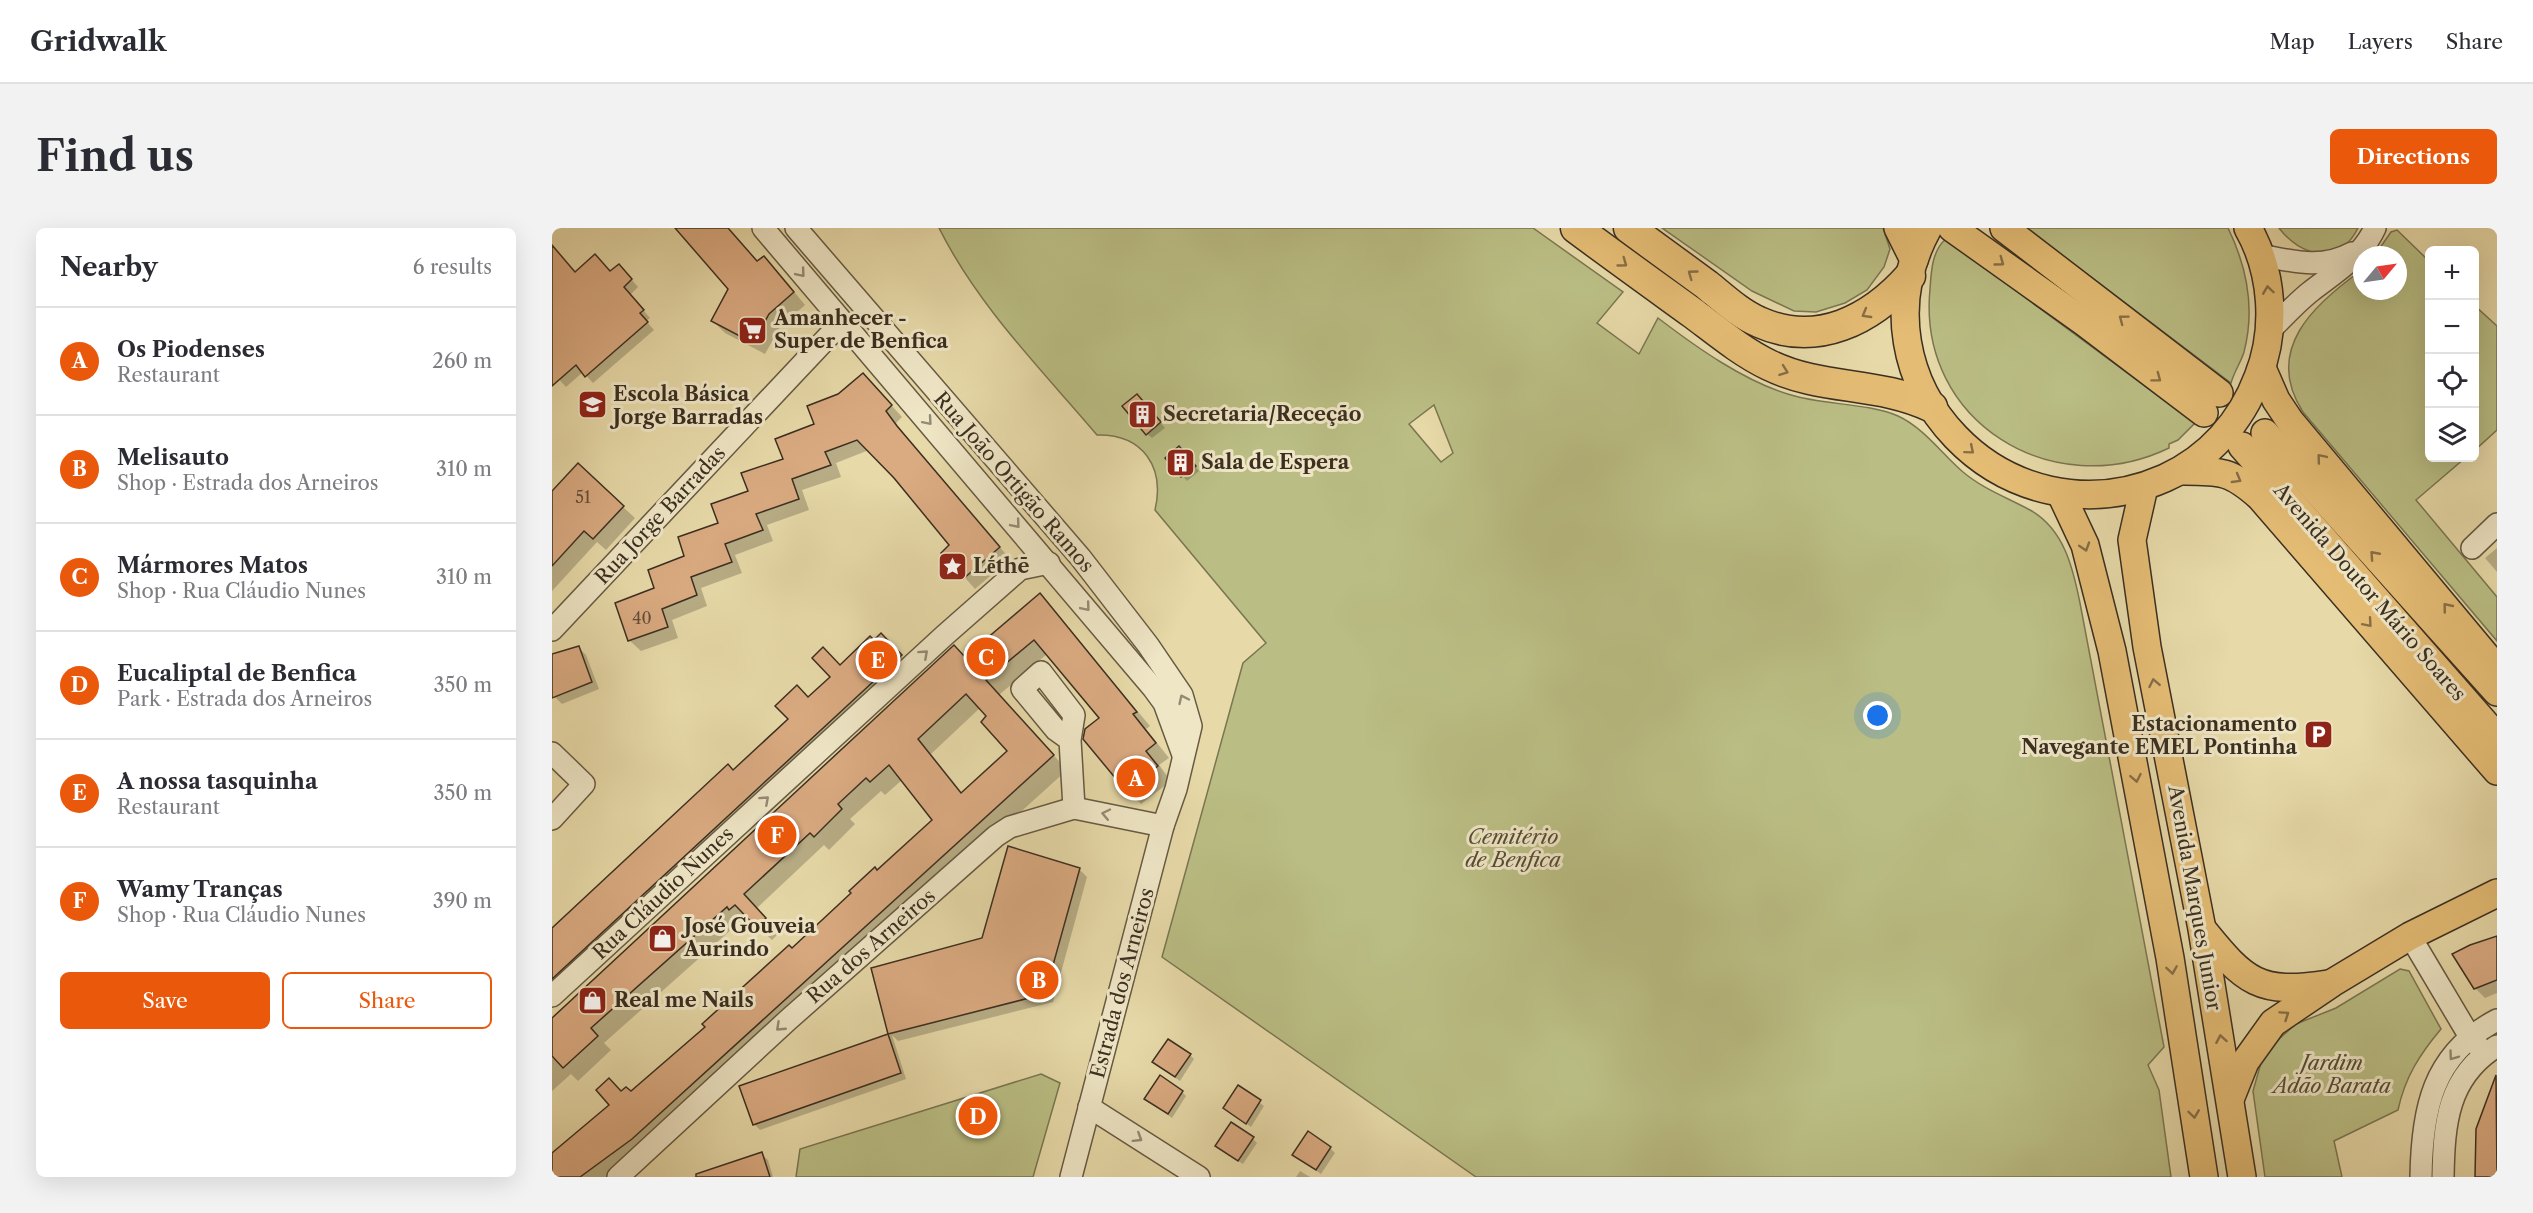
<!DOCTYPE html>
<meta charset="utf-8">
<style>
body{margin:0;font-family:"Libre Caslon Text",serif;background:#f2f2f3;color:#2b2b33}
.controls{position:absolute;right:18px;top:18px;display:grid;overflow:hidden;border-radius:9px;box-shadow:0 6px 24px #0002}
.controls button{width:54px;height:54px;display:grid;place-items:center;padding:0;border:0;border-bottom:2px solid #e1e1e2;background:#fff;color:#2b2b33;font:30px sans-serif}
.compass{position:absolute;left:1801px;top:18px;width:54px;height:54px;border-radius:50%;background:#fff;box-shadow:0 6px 24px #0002;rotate:61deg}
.you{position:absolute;left:1326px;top:488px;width:21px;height:21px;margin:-15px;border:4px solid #fff;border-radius:50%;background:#1a73e8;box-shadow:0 0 0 9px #1a73e833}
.badge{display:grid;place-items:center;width:39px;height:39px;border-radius:50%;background:#ea580c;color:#fff;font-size:20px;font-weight:700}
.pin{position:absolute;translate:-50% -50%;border:3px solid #fff;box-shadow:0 2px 6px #0006}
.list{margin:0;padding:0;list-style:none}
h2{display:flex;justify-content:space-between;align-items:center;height:78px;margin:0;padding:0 24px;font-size:26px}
h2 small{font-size:20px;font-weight:400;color:#7c7c81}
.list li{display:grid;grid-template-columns:39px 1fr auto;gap:18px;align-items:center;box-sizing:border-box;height:108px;padding:0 24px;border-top:2px solid #e1e1e2}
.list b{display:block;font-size:22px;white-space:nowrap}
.list p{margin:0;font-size:20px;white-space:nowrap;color:#7c7c81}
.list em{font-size:20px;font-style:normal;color:#7c7c81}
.actions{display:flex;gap:12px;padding:18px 24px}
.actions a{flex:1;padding:14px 0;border:2px solid #ea580c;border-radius:9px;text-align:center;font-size:21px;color:#ea580c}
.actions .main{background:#ea580c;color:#fff}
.icon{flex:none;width:33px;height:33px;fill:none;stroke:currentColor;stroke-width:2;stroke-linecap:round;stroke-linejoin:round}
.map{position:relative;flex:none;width:1945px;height:949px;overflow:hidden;border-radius:9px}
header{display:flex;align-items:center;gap:36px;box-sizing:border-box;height:84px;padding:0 30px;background:#fff;border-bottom:2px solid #e1e1e2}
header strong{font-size:28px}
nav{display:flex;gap:33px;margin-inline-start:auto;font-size:21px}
.intro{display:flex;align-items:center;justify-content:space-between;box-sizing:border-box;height:144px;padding:0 36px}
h1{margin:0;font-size:42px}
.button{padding:15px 27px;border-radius:9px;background:#ea580c;color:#fff;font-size:21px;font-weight:700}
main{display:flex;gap:36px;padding:0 36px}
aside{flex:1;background:#fff;border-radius:9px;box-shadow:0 6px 24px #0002}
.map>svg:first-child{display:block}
.green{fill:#babe84;stroke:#7a7652;stroke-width:1.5;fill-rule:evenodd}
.shadow{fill:#0003;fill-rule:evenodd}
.building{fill:#daaa81;stroke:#3b2f21;stroke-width:1.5;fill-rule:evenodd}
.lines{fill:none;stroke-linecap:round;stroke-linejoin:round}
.minor-casing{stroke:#665a43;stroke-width:24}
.major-casing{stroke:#3b2f21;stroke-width:30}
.highway-casing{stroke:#3b2f21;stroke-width:33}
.minor{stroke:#efe6c6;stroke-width:21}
.major{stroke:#e4bc74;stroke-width:27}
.highway{stroke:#e4bc74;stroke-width:30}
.oneway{stroke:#876e46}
.oneway2{stroke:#958a74}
.labels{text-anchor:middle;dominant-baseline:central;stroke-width:6;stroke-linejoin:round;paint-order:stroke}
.number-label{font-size:16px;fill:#634e39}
.poi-label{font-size:20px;font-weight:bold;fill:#3b2f21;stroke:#efe6c6;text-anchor:start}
.street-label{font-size:20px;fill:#3b2f21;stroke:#efe6c6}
.park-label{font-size:20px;font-style:italic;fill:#544c35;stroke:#efe6c6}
</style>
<header>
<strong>Gridwalk</strong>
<nav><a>Map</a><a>Layers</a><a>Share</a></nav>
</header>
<div class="intro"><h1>Find us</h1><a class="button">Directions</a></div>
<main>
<aside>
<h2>Nearby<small>6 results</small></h2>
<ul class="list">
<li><span class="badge">A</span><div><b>Os Piodenses</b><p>Restaurant</p></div><em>260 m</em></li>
<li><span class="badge">B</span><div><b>Melisauto</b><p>Shop · Estrada dos Arneiros</p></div><em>310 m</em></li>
<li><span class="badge">C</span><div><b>Mármores Matos</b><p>Shop · Rua Cláudio Nunes</p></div><em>310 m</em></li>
<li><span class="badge">D</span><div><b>Eucaliptal de Benfica</b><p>Park · Estrada dos Arneiros</p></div><em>350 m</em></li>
<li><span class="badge">E</span><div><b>A nossa tasquinha</b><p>Restaurant</p></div><em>350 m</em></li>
<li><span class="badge">F</span><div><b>Wamy Tranças</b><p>Shop · Rua Cláudio Nunes</p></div><em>390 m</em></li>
</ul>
<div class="actions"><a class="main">Save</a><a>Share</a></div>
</aside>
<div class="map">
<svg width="1945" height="949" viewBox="0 0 1945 949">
<rect width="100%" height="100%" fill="#e7d9a8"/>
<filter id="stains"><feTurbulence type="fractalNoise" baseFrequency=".00333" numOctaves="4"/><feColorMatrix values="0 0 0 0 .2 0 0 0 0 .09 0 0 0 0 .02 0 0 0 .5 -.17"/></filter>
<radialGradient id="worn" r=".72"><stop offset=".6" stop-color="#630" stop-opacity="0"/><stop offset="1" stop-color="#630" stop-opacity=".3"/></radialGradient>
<g class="green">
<path d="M387,0H981L1071,64L1045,95L1087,126L1106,90C1144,119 1193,154 1239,167C1271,177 1316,175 1346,188C1372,200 1390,226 1411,244C1431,261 1456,270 1478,282C1512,301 1521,340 1528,375L1612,819L1596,837L1607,862L1619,949H924L610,729L691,435L714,415L603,282C613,239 591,206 545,207C489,141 426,78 387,0ZM882,177L901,225L889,234L857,196Z"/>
<path d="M1110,0H1331L1338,21L1332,39L1315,62L1293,75L1264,84L1242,83L1200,63Z"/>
<path d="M1474,0H1676C1695,39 1703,82 1692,124C1689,134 1682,144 1679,155Z"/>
<path d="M1727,0H1806C1787,38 1749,29 1727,0Z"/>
<path d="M1845,2L1877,33L1878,230H1913L1864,272L1945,369V413L1751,184C1711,122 1762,76 1810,42V63H1846V27H1823L1839,4Z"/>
<path d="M1394,11L1643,195L1626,212L1617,216V220C1501,276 1365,194 1378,61C1379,45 1380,22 1394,11Z"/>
<path d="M1922,77L1945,98V202L1923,222Z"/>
<path d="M1848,741L1857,743L1889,801C1868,826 1853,849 1846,882L1782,913L1790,949H1713L1701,863L1710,831L1727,811L1744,796L1784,780Z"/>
<path d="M489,846L508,855L481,949H244L248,921Z"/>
</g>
<g class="shadow">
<path d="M125,0H177L206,34L224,42L253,77L228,99L213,126L173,105L161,93L177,61Z"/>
<path d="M0,33L24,45H74L86,59L78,67L98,90L94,93L102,102L41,155L31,144L14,159L0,144Z"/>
<path d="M322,158L350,189L344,195L356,211L458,331L423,361L391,325L399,317L317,222L284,235L289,249L250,262L257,282L215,297L221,313L183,327L190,345L149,360L155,378L120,392L126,410L89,423L77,412L104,361L198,264L233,232L264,197Z"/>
<path d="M590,172L613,200L600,210L595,206Z"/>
<path d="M631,224L647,243L635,253L615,230Z"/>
<path d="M0,265L71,279L83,290L54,322L45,314L0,363Z"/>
<path d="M1945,320V344L1933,330Z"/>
<path d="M488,367L598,498L594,501L617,530L607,537L619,553L589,576L575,562L533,510L549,490L495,426L447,467L515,542L94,924L60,949H0V926L59,877L70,865H79L382,592L350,552L333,567L329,563L298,591L303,596L277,622L272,617L204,681L227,705L220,712L197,690L192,695L190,692L52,815L59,822L26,853L19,846L0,863V792ZM429,479L437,488L458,523L411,566L379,526Z"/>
<path d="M27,420L34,427L47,461L10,476L3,469L0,461V428Z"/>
<path d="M343,422L363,443L0,779V702L181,544L238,492L288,438Z"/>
<path d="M527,641L535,649L501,774L346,813L340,807L354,851L208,902L202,896L189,859L338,807L321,741L431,711Z"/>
<path d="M1945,710V765L1933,770L1923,760Z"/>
<path d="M638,827L642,831L628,853L606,838Z"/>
<path d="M687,859L712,878L699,899L673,880Z"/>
<path d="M1945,863V949H1925L1933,878Z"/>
<path d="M630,864L634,868L620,890L594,871Z"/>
<path d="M701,911L705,915L691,936L669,922Z"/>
<path d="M778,920L783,925L769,946L742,927Z"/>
<path d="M209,926L216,932L221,949H141Z"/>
<path d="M748,943L758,949H744Z"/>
</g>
<g class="building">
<path d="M123,0H176L205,33L212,28L242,64L217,86L201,115L159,93L176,61Z"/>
<path d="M0,17L23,44L43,26L58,43L67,36L80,51L72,59L92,82L88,85L96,94L33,149L24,137L0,158Z"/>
<path d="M311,145L340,177L334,183L345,198L448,319L411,351L389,325L397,317L342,250L305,212L273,224L279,237L240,251L247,271L204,286L211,302L173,316L180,334L139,349L145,367L110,381L116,399L76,413L63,375L102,360L96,342L132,328L126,309L166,295L159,276L196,263L189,245L231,231L223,211L262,196L255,178L286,166Z"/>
<path d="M585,166L609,194L594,207L570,178Z"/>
<path d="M627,218L644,238L629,249L613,230Z"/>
<path d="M26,235L72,278L41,311L32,303L0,338V263Z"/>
<path d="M488,365L585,484L581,486L604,515L594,523L606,538L574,563L531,511L533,501L547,490L482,412L434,452L502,527L80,911L28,949H0V925L57,877L44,862L57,850L69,863L74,859L79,863L153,799L150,796L237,717L240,720L299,665L297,663L323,639L325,642L380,592L337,537L318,554L314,550L286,576L290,581L262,609L258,605L192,666L214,690L205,700L183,677L177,682L175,679L39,800L46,808L11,840L0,828V790L402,417L413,429ZM414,466L434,488L429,494L455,523L409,565L366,511Z"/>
<path d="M329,405L350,427L0,751V700L176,536L181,542L236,491L223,478L245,457L256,469L278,449L260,430L271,419L288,437L318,408L322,412Z"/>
<path d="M27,418L40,454L0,470V426Z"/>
<path d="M456,618L528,640L493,766L336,806L319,740L430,710Z"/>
<path d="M1945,708V752L1922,761L1900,726L1918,717Z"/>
<path d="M336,806L349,845L201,897L187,858Z"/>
<path d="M616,811L639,826L623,849L600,834Z"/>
<path d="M608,847L631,863L616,886L592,871Z"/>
<path d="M1944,847L1945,949H1923L1924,901Z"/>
<path d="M686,857L709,872L694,896L671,880Z"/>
<path d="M679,894L702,909L686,933L663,918Z"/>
<path d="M756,903L779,919L764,942L740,927Z"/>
<path d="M210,924L218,949H144V946Z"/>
</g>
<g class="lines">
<defs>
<g id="minor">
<path d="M211,0L601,460L612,475L631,527"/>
<path d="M244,0L528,329L596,417L630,467L639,498L624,561L611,598L519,949"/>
<path d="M1708,27C1740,33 1769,42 1800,25"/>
<path d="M1717,103C1731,90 1743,76 1758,64C1782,45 1809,30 1823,0"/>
<path d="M1920,320L1945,296"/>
<path d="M0,402L290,94"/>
<path d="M518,512L504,502L470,461L489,444L522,487L518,512L522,580"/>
<path d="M0,525L32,556L0,591"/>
<path d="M1858,708L1918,809L1927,819"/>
<path d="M0,768L393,407L468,341L497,335"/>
<path d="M537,879L647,949"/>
<path d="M66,949L236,792L444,608L458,599L522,580L611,598"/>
<path d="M1869,949C1870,882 1880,826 1945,792"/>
<path d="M1891,949C1892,896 1895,849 1945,818"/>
</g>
<g id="major">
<path d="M1346,0L1362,32"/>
<path d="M1376,0C1292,154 1455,320 1613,250C1657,230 1689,194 1706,149C1725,102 1721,44 1696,0"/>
<path d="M1400,0L1532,94L1652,185"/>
<path d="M1452,0L1667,165"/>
<path d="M1710,140L1724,172L1738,193L1945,441"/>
<path d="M1713,205L1945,464"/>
<path d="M1690,218L1945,509"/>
<path d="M1628,243C1668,243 1678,242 1708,269L1945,543"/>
<path d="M1592,259L1580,312L1595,419L1650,701L1690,949"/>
<path d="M1509,266L1533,317L1560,423L1618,730L1652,949"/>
<path d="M1651,702C1693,754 1707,767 1776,756"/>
<path d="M1679,869L1693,834L1721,795L1780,755L1858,708L1945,665"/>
</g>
<g id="highway">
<path d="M1024,0C1063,29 1102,57 1142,86C1166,104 1190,124 1217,137C1270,163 1326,153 1380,179"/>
<path d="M1077,0C1103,19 1129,38 1155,57C1171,70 1188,86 1207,94C1265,120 1319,92 1358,48"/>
</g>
</defs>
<use href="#minor" class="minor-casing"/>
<use href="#major" class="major-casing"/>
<use href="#highway" class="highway-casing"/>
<use href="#minor" class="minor"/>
<use href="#major" class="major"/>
<use href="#highway" class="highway"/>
</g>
<defs><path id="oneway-chevron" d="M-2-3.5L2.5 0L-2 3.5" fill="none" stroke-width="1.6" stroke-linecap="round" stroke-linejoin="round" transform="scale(1.5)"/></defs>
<g class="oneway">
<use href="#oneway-chevron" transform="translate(1448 34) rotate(36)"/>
<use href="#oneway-chevron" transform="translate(1071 35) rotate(36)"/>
<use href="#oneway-chevron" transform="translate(1140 46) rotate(-144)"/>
<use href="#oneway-chevron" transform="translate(1716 62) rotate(-98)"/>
<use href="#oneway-chevron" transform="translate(1314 86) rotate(150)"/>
<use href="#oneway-chevron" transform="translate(1571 91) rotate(-143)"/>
<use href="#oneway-chevron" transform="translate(1232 143) rotate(20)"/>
<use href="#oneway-chevron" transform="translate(1605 150) rotate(37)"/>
<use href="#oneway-chevron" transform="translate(1418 222) rotate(40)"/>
<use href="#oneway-chevron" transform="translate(1769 230) rotate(-130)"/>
<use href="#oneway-chevron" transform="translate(1685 251) rotate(30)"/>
<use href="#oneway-chevron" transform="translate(1533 319) rotate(72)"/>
<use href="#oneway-chevron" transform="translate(1822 327) rotate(-132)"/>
<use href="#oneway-chevron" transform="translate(1895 379) rotate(-129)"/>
<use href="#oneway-chevron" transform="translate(1816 395) rotate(49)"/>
<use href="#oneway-chevron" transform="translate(1602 455) rotate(-101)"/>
<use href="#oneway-chevron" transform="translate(1584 550) rotate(79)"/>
<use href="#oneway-chevron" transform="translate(1620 742) rotate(81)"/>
<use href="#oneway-chevron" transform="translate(1733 787) rotate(-34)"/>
<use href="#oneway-chevron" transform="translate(1669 811) rotate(-100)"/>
<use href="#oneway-chevron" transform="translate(1642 886) rotate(82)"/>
</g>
<g class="oneway2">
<use href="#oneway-chevron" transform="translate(249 45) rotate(50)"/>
<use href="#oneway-chevron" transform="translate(376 193) rotate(49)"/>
<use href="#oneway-chevron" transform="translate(464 296) rotate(50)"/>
<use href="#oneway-chevron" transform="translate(534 379) rotate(50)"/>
<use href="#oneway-chevron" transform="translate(372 426) rotate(-42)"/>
<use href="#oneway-chevron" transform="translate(631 471) rotate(-115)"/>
<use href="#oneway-chevron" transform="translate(213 572) rotate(-42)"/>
<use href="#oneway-chevron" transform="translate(554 586) rotate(-168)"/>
<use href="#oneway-chevron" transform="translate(228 799) rotate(137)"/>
<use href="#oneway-chevron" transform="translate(1901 828) rotate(126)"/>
<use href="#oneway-chevron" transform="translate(586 910) rotate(32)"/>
</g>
<defs>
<symbol id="supermarket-square" viewBox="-11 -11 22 22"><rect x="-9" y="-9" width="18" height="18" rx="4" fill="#8f2418" stroke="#efe6c6"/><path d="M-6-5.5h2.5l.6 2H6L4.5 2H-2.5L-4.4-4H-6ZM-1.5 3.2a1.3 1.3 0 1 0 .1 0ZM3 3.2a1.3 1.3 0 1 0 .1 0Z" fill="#fff"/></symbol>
<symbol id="school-square" viewBox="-11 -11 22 22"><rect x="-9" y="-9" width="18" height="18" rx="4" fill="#8f2418" stroke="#efe6c6"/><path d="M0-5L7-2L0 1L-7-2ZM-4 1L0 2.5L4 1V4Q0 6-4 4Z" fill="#fff"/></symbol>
<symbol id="building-square" viewBox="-11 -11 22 22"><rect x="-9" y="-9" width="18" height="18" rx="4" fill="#8f2418" stroke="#efe6c6"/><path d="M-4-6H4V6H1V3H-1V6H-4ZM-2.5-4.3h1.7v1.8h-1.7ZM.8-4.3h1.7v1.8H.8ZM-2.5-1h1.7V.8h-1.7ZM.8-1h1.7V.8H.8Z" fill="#fff"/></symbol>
<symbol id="sight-square" viewBox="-11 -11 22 22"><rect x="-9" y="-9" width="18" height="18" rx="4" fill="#8f2418" stroke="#efe6c6"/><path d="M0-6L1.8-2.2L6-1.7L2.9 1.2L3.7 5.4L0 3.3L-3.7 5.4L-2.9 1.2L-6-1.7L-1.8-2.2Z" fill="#fff"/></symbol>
<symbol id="parking-square" viewBox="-11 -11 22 22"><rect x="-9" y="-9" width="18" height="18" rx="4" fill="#8f2418" stroke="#efe6c6"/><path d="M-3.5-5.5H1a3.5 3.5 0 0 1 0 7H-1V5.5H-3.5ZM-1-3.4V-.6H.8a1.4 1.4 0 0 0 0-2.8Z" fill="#fff"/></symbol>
<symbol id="shop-square" viewBox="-11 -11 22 22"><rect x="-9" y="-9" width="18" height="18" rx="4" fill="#8f2418" stroke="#efe6c6"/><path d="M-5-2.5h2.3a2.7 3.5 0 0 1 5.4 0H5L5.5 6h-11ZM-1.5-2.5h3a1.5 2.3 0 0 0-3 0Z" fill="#fff"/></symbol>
</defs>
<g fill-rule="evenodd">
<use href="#supermarket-square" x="184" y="86" width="33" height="33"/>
<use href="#school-square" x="24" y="160" width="33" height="33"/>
<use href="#building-square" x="574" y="170" width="33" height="33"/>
<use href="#building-square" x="612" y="218" width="33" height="33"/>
<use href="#sight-square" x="384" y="322" width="33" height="33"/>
<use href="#parking-square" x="1750" y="490" width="33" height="33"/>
<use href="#shop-square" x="94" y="694" width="33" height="33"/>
<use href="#shop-square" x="24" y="756" width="33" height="33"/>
</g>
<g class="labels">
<g class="number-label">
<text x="31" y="269">51</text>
<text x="90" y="390">40</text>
</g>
<g class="poi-label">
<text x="222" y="90">Amanhecer -<tspan x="222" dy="23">Super de Benfica</tspan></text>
<text x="61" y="166">Escola Básica<tspan x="61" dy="23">Jorge Barradas</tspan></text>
<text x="611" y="186">Secretaria/Receção</text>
<text x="649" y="234">Sala de Espera</text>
<text x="421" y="338">Lḗthē</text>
<text x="1745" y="496" text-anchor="end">Estacionamento<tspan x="1745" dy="23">Navegante EMEL Pontinha</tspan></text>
<text x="132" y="698">José Gouveia<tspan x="132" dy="23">Aurindo</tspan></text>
<text x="62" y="772">Real me Nails</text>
</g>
<g class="street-label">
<text transform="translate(462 254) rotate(49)">Rua João Ortigão Ramos</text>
<text transform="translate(108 287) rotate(-47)">Rua Jorge Barradas</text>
<text transform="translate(1818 364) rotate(49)">Avenida Doutor Mário Soares</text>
<text transform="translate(111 665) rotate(-43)">Rua Cláudio Nunes</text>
<text transform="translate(1643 670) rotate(80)">Avenida Marques Junior</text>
<text transform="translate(319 718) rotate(-41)">Rua dos Arneiros</text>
<text transform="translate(570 755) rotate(-75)">Estrada dos Arneiros</text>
</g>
<g class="park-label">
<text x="961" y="609">Cemitério<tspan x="961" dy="23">de Benfica</tspan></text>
<text x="1780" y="835">Jardim<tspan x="1780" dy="23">Adão Barata</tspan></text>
</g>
</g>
<rect width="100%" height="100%" filter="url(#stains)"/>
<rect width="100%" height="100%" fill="url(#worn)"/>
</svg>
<div class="controls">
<button>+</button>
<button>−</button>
<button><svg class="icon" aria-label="locate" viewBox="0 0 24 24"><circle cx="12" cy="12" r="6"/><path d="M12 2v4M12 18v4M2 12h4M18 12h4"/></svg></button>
<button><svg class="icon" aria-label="layers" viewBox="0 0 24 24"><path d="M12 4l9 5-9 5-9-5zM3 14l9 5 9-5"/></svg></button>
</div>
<svg class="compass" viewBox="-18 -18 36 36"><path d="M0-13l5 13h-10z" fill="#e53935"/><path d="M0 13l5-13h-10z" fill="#7c7c81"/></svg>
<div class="you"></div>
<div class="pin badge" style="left:584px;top:550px">A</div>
<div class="pin badge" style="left:487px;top:752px">B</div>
<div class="pin badge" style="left:434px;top:429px">C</div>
<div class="pin badge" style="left:426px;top:888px">D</div>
<div class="pin badge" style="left:326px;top:432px">E</div>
<div class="pin badge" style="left:225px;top:607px">F</div>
</div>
</main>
